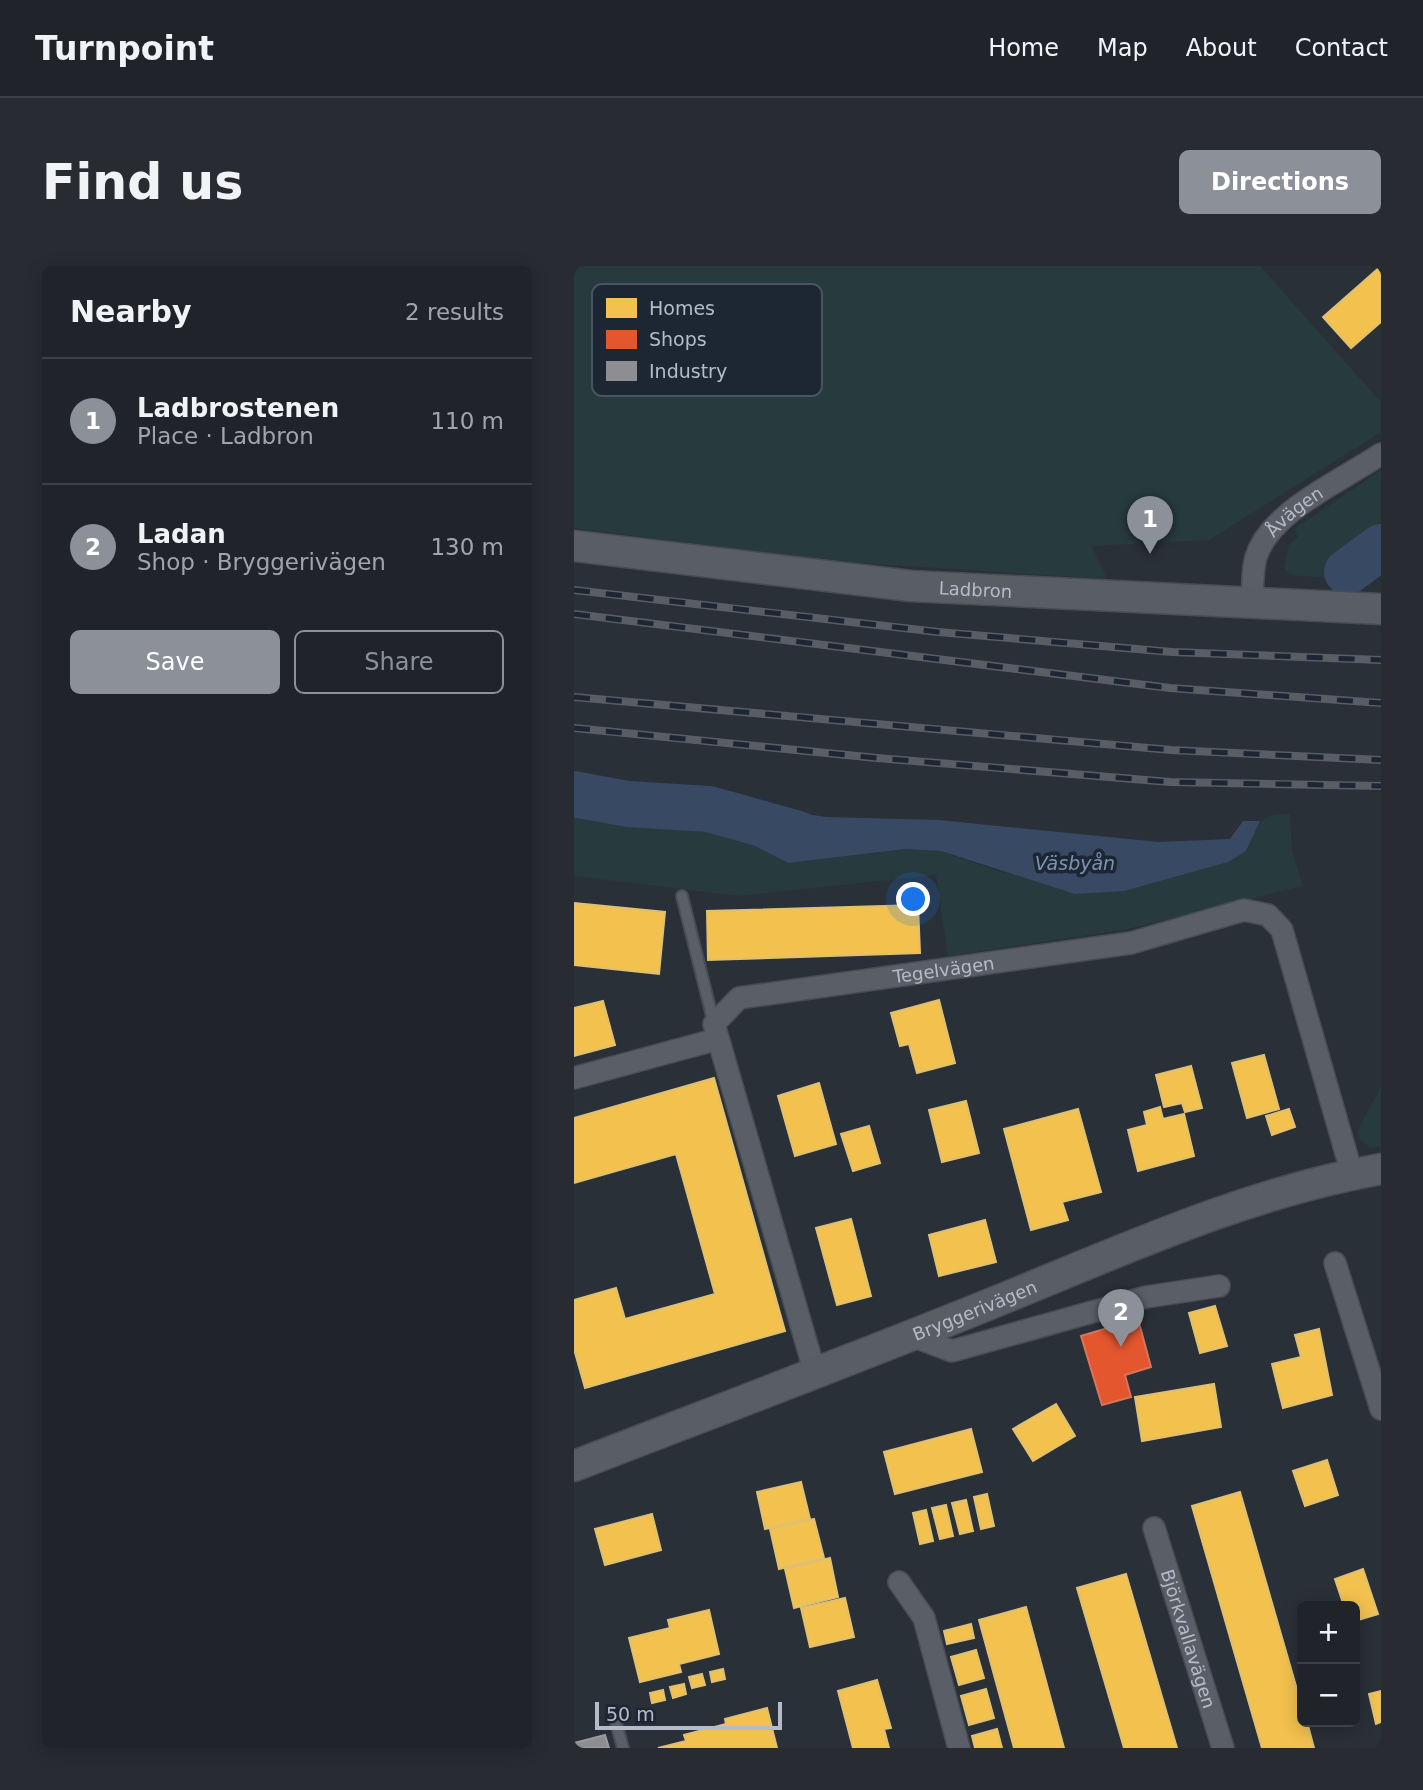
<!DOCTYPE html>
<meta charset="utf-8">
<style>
body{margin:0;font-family:"DejaVu Sans",sans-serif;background:#282c32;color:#f1f3f6}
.controls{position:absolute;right:21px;bottom:21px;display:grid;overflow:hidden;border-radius:10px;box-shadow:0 4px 18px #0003}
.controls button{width:63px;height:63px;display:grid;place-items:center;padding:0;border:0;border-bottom:2px solid #3d4147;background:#20242a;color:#f1f3f6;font:35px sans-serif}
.scale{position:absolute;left:21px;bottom:18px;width:187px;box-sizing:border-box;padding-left:7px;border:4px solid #b4bcc9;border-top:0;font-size:19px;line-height:24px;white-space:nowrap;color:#b4bcc9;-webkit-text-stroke:5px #1d2633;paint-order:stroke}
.you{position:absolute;left:340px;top:634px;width:24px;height:24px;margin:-18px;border:5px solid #fff;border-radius:50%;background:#1a73e8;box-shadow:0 0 0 10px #1a73e833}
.badge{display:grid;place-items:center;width:46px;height:46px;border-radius:50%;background:#8c9099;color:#fff;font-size:23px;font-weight:700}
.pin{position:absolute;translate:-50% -58px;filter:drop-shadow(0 2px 4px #0008)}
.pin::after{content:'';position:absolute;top:37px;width:24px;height:21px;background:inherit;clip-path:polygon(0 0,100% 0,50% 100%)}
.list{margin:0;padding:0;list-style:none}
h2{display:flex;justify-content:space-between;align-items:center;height:91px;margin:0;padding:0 28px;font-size:30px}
h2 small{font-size:23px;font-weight:400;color:#a2a4a8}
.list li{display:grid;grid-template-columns:46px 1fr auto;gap:21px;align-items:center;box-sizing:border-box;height:126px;padding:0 28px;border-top:2px solid #3d4147}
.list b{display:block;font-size:26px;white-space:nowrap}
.list p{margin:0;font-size:23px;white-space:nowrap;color:#a2a4a8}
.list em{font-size:23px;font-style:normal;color:#a2a4a8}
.actions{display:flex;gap:14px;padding:21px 28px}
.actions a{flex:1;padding:16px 0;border:2px solid #8c9099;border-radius:10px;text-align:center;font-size:24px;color:#8c9099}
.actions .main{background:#8c9099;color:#fff}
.map{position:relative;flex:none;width:807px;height:1482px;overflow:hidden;border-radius:10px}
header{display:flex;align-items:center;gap:42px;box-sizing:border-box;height:98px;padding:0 35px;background:#20242a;border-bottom:2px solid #3d4147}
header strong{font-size:33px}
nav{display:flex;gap:38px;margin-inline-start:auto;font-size:24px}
.intro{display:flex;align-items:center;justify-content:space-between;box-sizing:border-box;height:168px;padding:0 42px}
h1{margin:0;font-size:49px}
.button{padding:18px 32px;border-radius:10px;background:#8c9099;color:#fff;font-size:24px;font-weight:700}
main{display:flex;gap:42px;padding:0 42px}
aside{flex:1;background:#20242a;border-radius:10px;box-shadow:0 4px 18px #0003}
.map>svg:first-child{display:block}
.green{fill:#273a3e}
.water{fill:#384963}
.homes{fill:#f2c14e;stroke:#dfc073;stroke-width:2}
.shops{fill:#e4572e;stroke:#d6755c;stroke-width:2}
.industry{fill:#8d8d92;stroke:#999ba2;stroke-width:2}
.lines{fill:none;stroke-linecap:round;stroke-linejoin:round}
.river{stroke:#384963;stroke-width:46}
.lane-casing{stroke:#484c53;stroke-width:14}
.street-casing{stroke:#484c53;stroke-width:24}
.secondary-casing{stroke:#484c53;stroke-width:33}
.lane{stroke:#5a5e66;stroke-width:10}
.street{stroke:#5a5e66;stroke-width:21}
.secondary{stroke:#595d64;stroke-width:30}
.rail-casing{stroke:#595d64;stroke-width:8}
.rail{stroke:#1d2633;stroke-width:5;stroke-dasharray:16;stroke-linecap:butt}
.labels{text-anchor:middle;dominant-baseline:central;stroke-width:7;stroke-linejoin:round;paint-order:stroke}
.street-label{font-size:18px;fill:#b4bcc9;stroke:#1d2633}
.water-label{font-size:19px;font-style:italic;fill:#7c92b1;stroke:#1d2633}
.key{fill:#1d2633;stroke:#4a5360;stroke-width:2}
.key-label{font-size:19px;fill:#b4bcc9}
</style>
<header>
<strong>Turnpoint</strong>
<nav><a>Home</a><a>Map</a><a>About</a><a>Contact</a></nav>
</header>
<div class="intro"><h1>Find us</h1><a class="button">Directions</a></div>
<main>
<aside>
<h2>Nearby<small>2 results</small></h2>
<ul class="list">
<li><span class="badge">1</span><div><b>Ladbrostenen</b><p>Place · Ladbron</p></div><em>110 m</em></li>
<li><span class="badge">2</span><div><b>Ladan</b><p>Shop · Bryggerivägen</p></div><em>130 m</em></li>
</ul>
<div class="actions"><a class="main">Save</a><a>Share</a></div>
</aside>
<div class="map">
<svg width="807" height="1482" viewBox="0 0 807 1482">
<rect width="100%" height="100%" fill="#2a3038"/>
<g class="green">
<path d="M0,0H686L807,136V166L635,274L518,280L533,313L254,295L0,262Z"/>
<path d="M807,204V270C782,274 767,292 754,312L716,309L710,302L715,278L724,271L720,263Z"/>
<path d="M0,539L54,549L134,552L214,597L331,583L367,585L430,607L672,585C684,559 684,547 716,548L718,585L729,620L554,663L374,690L362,609L165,630L0,610Z"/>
<path d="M807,821V880L797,882L786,874L783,865Z"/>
</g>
<path class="water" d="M171,539L252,551L365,554L585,576L656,573L669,555H686L672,585L654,596L550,625L501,628L367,585L331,583L214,597L164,571L157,564Z"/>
<g class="homes">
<path d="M807,0V56L777,82L749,51Z"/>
<path d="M0,637L91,646L85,708L0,699Z"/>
<path d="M344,639L346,687L134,694L133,645Z"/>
<path d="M365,734L381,797L343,807L335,778L326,780L317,747Z"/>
<path d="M29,735L41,779L0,790V742Z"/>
<path d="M690,789L705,843L673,852L658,797Z"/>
<path d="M617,800L628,842L611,846L608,837L590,841L582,809Z"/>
<path d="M140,812L211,1065L11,1122L0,1083V1034L42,1022L51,1053L141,1028L102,888L0,917V852Z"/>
<path d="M245,817L262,878L221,890L204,830Z"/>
<path d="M392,835L405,887L368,896L355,844Z"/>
<path d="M586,841L589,853L610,848L620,890L564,905L554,864L573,859L570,846Z"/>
<path d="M504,843L527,926L488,936L494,954L457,964L430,863Z"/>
<path d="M715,843L721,861L698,869L692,850Z"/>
<path d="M295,860L306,897L279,905L267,868Z"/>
<path d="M277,953L297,1030L263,1039L242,962Z"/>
<path d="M411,954L422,996L365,1010L355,969Z"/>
<path d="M641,1040L653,1080L626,1087L615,1047Z"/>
<path d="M745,1063L758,1129L709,1142L698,1098L727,1091L721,1069Z"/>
<path d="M640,1118L647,1161L568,1175L561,1131Z"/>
<path d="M482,1138L501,1170L459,1195L439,1163Z"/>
<path d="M397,1163L408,1206L321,1228L310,1186Z"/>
<path d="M753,1194L764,1229L731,1240L719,1205Z"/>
<path d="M227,1216L236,1253L191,1263L183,1226Z"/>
<path d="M666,1226L728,1441V1456H733L740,1482H688L618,1240Z"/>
<path d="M413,1228L420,1260L407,1263L400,1231Z"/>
<path d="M392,1234L399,1265L386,1268L378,1237Z"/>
<path d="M372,1239L379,1270L366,1273L358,1242Z"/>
<path d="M352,1244L359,1275L346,1278L339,1247Z"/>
<path d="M78,1248L87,1284L31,1299L21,1263Z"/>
<path d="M240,1253L250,1292L205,1303L196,1263Z"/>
<path d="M256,1292L264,1331L220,1342L211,1303Z"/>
<path d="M789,1303L804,1348L781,1355V1340H770L761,1313Z"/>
<path d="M552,1308L603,1482H550L503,1322Z"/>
<path d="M271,1332L280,1371L236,1381L227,1342Z"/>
<path d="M452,1341L490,1482H440L405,1354Z"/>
<path d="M135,1344L145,1388L105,1398L107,1406L66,1416L55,1372L96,1362L94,1354Z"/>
<path d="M397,1358L400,1372L373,1378L370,1365Z"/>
<path d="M402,1384L410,1412L385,1419L377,1391Z"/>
<path d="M149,1403L151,1413L138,1416L136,1406Z"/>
<path d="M128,1408L131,1419L118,1422L115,1411Z"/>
<path d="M303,1414L317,1462L310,1463L315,1482H279L264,1425Z"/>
<path d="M110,1418L112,1428L99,1432L96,1421Z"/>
<path d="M412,1423L420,1452L395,1459L387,1430Z"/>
<path d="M89,1424L91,1434L78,1437L76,1427Z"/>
<path d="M807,1425V1456L802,1458L795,1428Z"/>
<path d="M193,1442L203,1482H84L112,1475L110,1469L152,1458L151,1453Z"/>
<path d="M423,1463L428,1482H401L398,1470Z"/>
</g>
<path class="shops" d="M564,1053L577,1101L551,1109L557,1131L528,1139L507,1070Z"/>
<path class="industry" d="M31,1469L35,1482H0V1477Z"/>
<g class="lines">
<g class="river">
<path d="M773,306L807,281"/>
<path d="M0,528L54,538L135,543L224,568"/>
</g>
<defs>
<g id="lane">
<path d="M108,630L140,758"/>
<path d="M41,1453L49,1482"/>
</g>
<g id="street">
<path id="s1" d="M678,335C679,321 678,304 682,291C696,245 769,214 807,188"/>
<path d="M0,812L144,773"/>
<path d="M761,997L807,1143"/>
<path d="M338,1070L378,1085L572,1031L645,1020"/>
<path id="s2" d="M241,1107L140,758L165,732L557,677L670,644L694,649L708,664L778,908"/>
<path id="s3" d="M580,1262L649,1482"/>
<path d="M325,1316L350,1352L385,1482"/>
</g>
<g id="secondary">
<path id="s4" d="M0,280L337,320L807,343"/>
<path id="s5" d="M0,1200C137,1147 275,1095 411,1040C540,988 670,927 807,903"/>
</g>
</defs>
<use href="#lane" class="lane-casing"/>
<use href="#street" class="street-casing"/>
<use href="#secondary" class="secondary-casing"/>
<use href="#lane" class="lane"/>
<use href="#street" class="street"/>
<use href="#secondary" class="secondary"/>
<defs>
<g id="rail">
<path d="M0,324L364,366L598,386L807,394"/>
<path d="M0,348L596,422L807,437"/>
<path d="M0,431L597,484L807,494"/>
<path d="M0,462L303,492L596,516L807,520"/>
</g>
</defs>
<use href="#rail" class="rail-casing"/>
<use href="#rail" class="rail"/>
</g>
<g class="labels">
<g class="street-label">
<text stroke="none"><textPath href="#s1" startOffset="105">Åvägen</textPath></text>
<text stroke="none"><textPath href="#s4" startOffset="404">Ladbron</textPath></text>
<text stroke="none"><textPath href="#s2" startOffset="606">Tegelvägen</textPath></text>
<text stroke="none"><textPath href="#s5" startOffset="430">Bryggerivägen</textPath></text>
<text stroke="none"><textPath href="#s3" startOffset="116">Björkvallavägen</textPath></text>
</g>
<g class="water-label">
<text x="501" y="597">Väsbyån</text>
</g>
</g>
<rect x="18" y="18" width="230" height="112" rx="10" class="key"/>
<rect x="32" y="32" width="31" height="20" fill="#f2c14e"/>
<rect x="32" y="64" width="31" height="19" fill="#e4572e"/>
<rect x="32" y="95" width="31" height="20" fill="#8d8d92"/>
<g class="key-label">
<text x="75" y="49">Homes</text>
<text x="75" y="80">Shops</text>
<text x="75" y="112">Industry</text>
</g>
</svg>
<div class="controls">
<button>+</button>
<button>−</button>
</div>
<div class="scale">50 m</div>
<div class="you"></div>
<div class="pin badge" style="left:576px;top:288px">1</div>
<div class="pin badge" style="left:547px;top:1081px">2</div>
</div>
</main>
